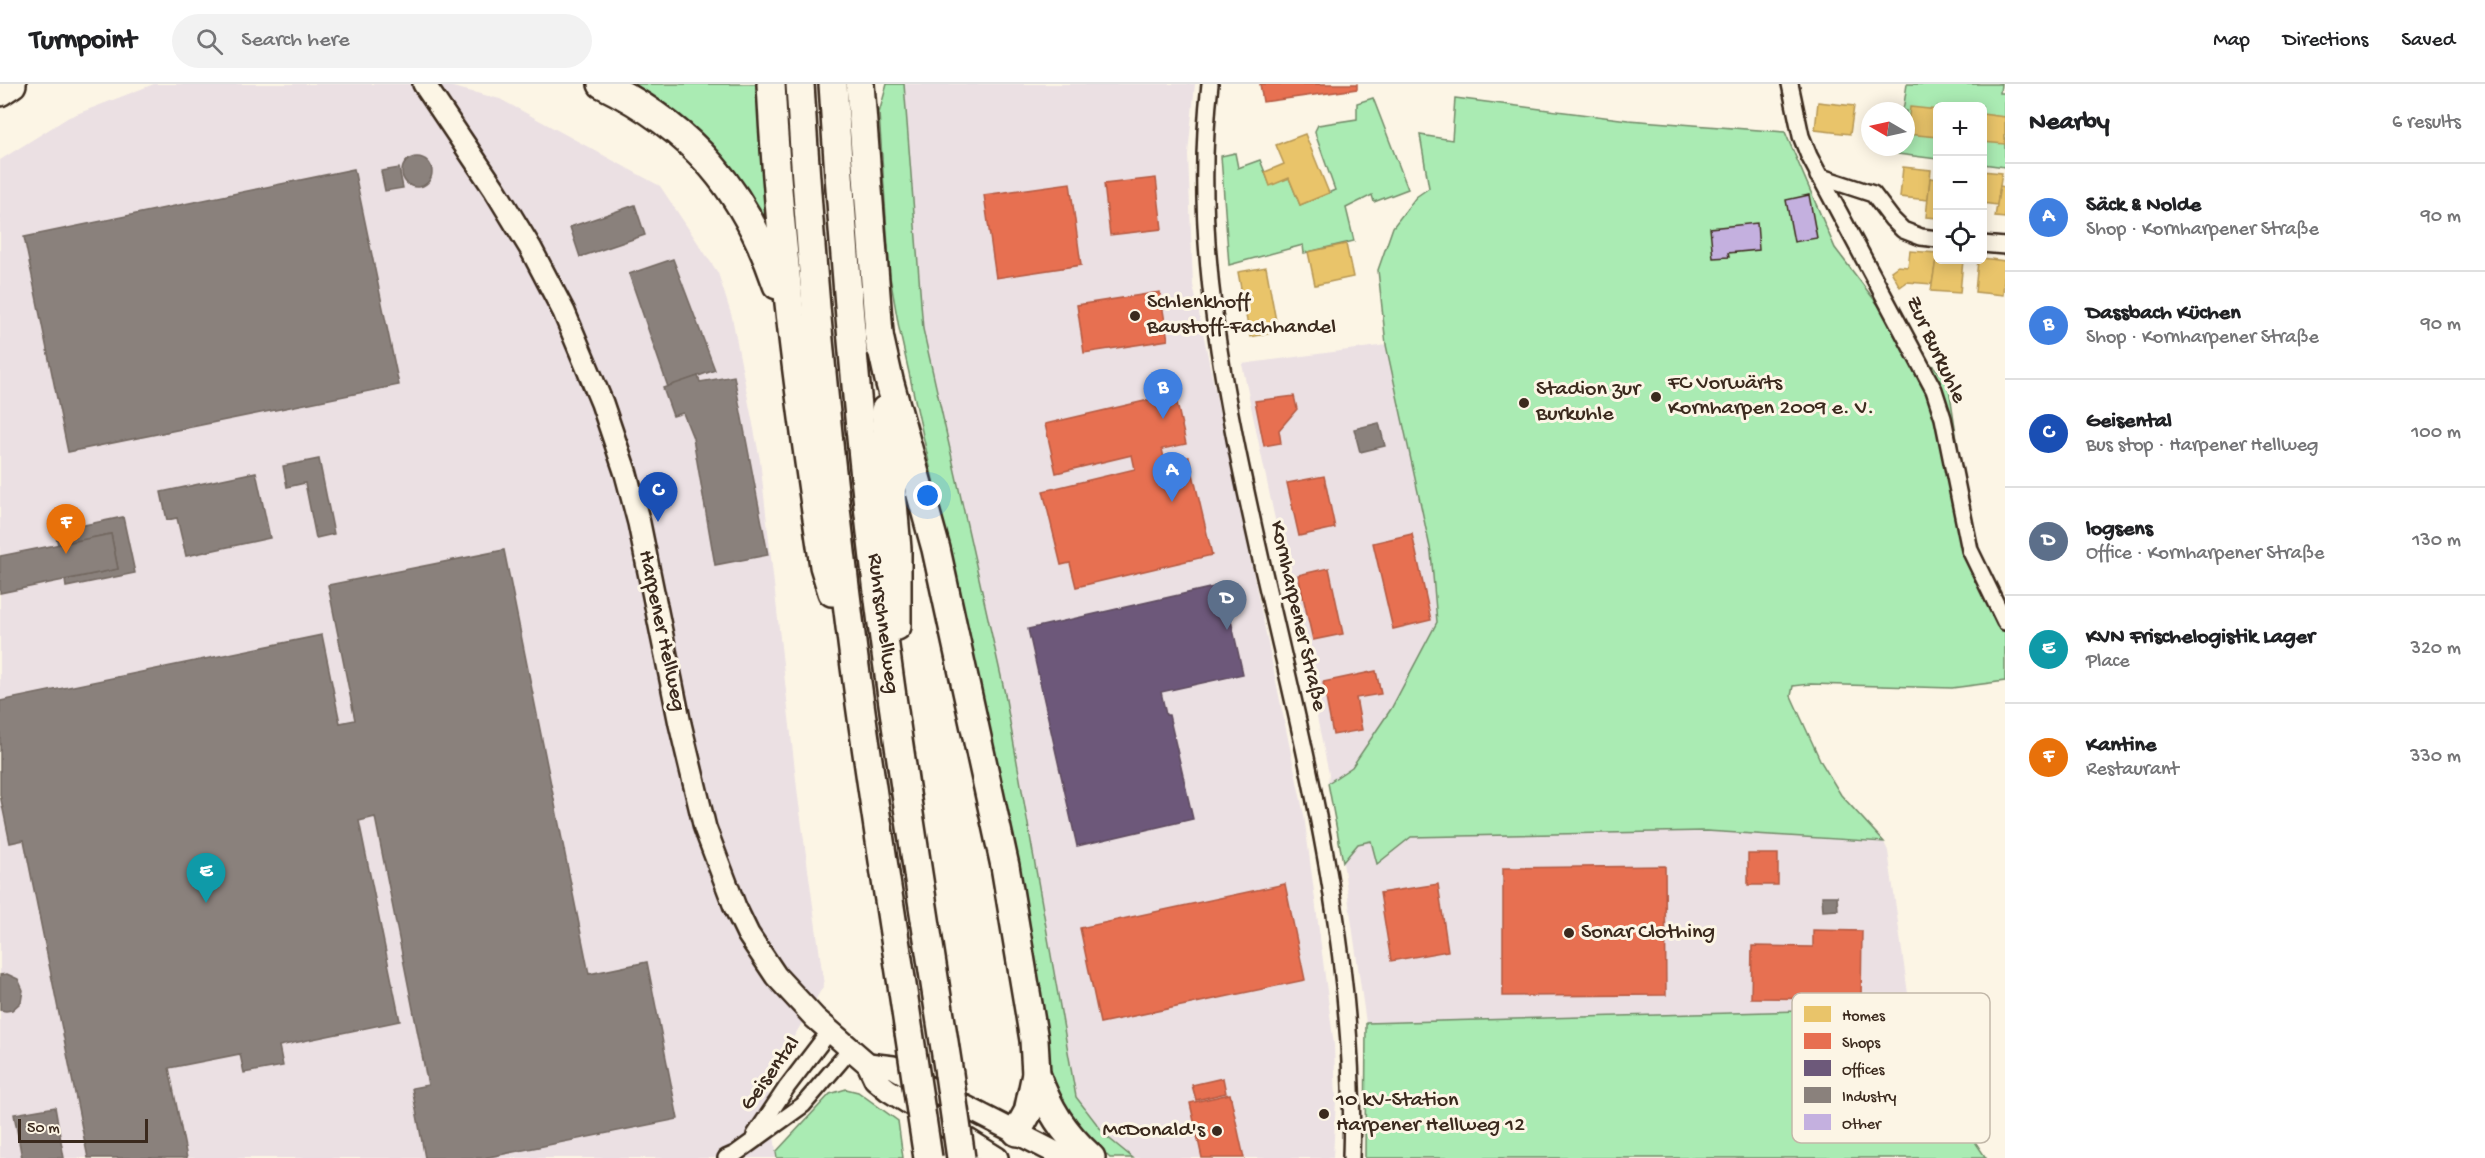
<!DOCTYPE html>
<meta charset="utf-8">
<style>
body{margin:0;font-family:"Gochi Hand",sans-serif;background:#f2f2f2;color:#202124}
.controls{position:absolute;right:18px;top:18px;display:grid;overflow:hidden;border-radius:9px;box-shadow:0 3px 15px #0003}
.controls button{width:54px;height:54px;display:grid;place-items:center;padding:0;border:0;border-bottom:2px solid #e0e0e0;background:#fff;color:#202124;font:30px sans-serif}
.compass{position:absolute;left:1861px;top:18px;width:54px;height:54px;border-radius:50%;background:#fff;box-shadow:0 3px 15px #0003;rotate:279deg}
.scale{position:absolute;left:18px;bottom:15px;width:130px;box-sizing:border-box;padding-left:6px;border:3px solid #3b2a1e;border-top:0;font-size:16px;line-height:21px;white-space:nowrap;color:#3b2a1e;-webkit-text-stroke:4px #fcf5e5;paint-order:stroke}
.you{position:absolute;left:928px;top:412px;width:21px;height:21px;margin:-15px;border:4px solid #fff;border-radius:50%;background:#1a73e8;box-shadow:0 0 0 9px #1a73e833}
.badge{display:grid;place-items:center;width:39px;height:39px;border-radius:50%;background:#3b2a1e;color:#fff;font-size:20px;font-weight:700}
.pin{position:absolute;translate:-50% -50px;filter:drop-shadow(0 2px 3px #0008)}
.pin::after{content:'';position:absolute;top:32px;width:21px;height:18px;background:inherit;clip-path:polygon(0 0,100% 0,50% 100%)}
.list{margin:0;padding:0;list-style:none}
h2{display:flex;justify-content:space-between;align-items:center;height:78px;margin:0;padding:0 24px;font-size:26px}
h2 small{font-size:20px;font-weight:400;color:#757577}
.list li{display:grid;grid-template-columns:39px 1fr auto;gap:18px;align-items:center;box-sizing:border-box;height:108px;padding:0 24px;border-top:2px solid #e0e0e0}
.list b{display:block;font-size:22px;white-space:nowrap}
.list p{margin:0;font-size:20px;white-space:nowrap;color:#757577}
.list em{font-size:20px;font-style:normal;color:#757577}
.icon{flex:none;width:33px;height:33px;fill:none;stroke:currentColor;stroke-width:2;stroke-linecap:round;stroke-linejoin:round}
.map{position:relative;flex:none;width:2005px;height:1074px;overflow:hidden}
header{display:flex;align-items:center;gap:36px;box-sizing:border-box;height:84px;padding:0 30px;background:#fff;border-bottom:2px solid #e0e0e0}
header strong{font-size:28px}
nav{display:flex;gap:33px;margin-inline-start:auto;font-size:21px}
.search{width:420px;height:54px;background:#f2f2f2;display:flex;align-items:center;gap:15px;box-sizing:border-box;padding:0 21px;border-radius:33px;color:#757577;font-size:22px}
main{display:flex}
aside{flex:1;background:#fff}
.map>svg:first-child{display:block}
.built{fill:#ebe0e3}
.green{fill:#aaebb3;stroke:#728a68;stroke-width:1.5}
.homes{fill:#e9c46a;stroke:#b59653;stroke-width:1.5}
.shops{fill:#e76f51;stroke:#b35a42;stroke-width:1.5}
.offices{fill:#6d597a;stroke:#5e4b5e;stroke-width:1.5}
.industry{fill:#8a817c;stroke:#726760;stroke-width:1.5}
.building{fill:#c4b0df;stroke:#3b2a1e;stroke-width:1.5}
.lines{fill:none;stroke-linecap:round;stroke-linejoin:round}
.minor-casing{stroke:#3b2a1e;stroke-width:20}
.secondary-casing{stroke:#3b2a1e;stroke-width:26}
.motorway-casing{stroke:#3b2a1e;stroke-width:32}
.minor{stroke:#fcf5e5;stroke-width:15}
.secondary{stroke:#fcf5e5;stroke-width:21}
.motorway{stroke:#fcf5e5;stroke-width:27}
.motorway-bridge-casing{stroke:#3b2a1e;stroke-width:32;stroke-linecap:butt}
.motorway-bridge{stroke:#fcf5e5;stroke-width:27}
.poi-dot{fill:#3b2a1e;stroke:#fcf5e5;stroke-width:2}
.labels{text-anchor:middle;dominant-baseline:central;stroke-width:6;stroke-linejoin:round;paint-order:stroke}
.poi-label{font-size:22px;fill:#3b2a1e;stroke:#fcf5e5;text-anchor:start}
.street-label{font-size:22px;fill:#3b2a1e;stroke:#fcf5e5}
.key{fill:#fcf5e5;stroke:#c2b8a9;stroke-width:1.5}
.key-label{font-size:16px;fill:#3b2a1e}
</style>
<header>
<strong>Turnpoint</strong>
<div class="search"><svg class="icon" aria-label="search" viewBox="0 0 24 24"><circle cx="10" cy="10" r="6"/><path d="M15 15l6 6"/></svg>Search here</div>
<nav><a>Map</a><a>Directions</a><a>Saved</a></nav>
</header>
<main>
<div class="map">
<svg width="2005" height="1074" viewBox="0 0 2005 1074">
<rect width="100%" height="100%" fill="#fcf5e5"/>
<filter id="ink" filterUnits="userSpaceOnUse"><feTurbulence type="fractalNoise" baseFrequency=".0167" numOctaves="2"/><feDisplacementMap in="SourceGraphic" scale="12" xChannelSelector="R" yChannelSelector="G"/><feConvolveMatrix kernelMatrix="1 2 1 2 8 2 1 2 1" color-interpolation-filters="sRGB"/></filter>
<g filter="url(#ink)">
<g class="built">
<path d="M154,0H441L500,15L660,102L718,189L732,233L760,376L798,713L824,901L767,999L777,1074H0V76L69,33Z"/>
<path d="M904,0H1195L1188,70L1193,201L1304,731L1334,961L1336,1016L1333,1074H1133L1106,1052L1076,1013L1005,610L923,245Z"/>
<path d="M1386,261L1431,468L1437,538L1391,625L1352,683L1328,699L1329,690L1242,280Z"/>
<path d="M1706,747L1884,758L1888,767L1910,924L1366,939L1343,778L1358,760L1372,757L1377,780L1411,753Z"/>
</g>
<g class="green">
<path d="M626,0H756L768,143C755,120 743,96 726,76C699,44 662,20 626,0Z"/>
<path d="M887,0H904L923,245L1005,610L1076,1013L1106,1052L1133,1074H1110L1083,1049L1052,1007L986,634L899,244L890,193L879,29Z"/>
<path d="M1907,0H2001L2000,9H2005V83L1983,80L1982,22H1938L1937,75L1898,70L1899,63H1906V27H1903Z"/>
<path d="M1373,14L1408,105L1374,118L1372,111L1346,124L1354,157L1304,169L1303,161L1229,181L1221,72L1235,69L1238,84L1260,76L1270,101L1289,94L1300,121L1335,106L1316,52L1315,47L1318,41L1357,35V19Z"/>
<path d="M1455,14L1628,36L1785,48L1835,164L1898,247L1948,297L1973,461L2005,525V597L1952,604L1810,600L1793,602L1791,612L1821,678L1841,711L1884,758L1706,747L1411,753L1377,780L1371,757L1358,760L1343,778L1328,699L1352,683L1391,625L1437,538L1431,468L1386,261L1378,186L1393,143L1416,113L1429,104L1420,51L1452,56Z"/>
<path d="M1910,924L1943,1010L1986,1074H1365L1366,939Z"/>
<path d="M846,1005L858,1008L898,1037L903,1074H777L776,1068L830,1010Z"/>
</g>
<g class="homes">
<path d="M1818,18L1854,22L1850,50L1815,46Z"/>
<path d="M1910,23L1938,26V53L1907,50Z"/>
<path d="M1982,30L2005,33V60L1982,58Z"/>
<path d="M1305,50L1329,109L1300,121L1289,94L1270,102L1265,88L1284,80L1276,61Z"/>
<path d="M1903,83L1931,86L1928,116L1900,113Z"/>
<path d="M1982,87L2002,89L1997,121L1982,119Z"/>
<path d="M1930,94L1938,95V134L1926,133Z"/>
<path d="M2000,102L2005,103V134L1995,133Z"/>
<path d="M1346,160L1353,193L1315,201L1308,168Z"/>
<path d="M1910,167L1937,169L1932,200L1907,198L1900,203L1891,187L1898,182L1908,183Z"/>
<path d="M1937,169L1938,176H1963L1960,209L1931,207Z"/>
<path d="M1982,174L2005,177L2003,211L1975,208L1978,176Z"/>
<path d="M1266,183L1278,248L1250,253L1238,188Z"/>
</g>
<g class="shops">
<path d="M1260,0H1357V5L1263,18Z"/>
<path d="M1156,94L1162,145L1110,151L1104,100Z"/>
<path d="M1070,99L1081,181L996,194L984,111Z"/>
<path d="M1160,208L1168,256L1084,269L1077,221Z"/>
<path d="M1175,310L1186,360L1162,365L1165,378L1189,373L1212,471L1076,503L1070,479L1061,481L1043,407L1135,385L1132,371L1056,389L1045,340Z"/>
<path d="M1294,312L1297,325L1279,346L1281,359L1264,362L1255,317Z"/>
<path d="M1324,392L1335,444L1299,452L1287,399Z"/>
<path d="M1412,450L1431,536L1393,545L1373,459Z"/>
<path d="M1329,484L1343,550L1313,556L1298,491Z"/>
<path d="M1376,587L1381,610L1356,614L1362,646L1333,651L1323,598Z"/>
<rect x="1748" y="770" width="30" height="31"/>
<path d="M1665,782L1666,911L1503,912V784Z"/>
<path d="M1285,800L1305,896L1100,939L1080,844Z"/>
<path d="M1438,800L1448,867L1391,877L1380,809Z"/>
<path d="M1813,846L1862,847L1861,915L1751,914L1752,862L1813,863Z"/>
<path d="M1223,994L1226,1009L1196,1016L1192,1001Z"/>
<path d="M1230,1010L1244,1074H1202L1190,1019Z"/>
</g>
<path class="offices" d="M1223,501L1243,590L1161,608L1166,631H1169L1193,735L1077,762L1028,545Z"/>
<g class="industry">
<circle cx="417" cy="88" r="15"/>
<path d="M399,84L403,104L385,107L381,87Z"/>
<path d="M354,85L399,301L68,368L24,153Z"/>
<path d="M635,121L645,151L580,173L570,143Z"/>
<path d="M673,175L715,286L668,303L629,190Z"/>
<path d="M698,292L700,298L734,292L768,471L715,481L693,354L683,329L673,332L663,304Z"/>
<path d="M1379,339L1385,362L1360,368L1354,345Z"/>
<path d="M319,375L334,450L316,454L305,399L287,403L283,382Z"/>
<path d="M256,388L270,454L186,472L177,434L167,436L161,408Z"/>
<path d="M123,433L135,489L66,503L65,496L118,485L111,450L58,461L55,447Z"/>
<path d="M111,450L118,485L0,509V472Z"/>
<path d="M504,466L589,890L647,878L678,1035L484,1074H425L412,1004L428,1001L375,733L359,737L400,937L279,962L283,982L244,989L240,970L169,984L187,1074H88L24,756L10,759L0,711V617L322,551L340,639L355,636L328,501Z"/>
<path d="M1822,812H1837L1838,826L1823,827Z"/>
<path d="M7,890L18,895L23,906L21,918L12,926L6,927L0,926V891Z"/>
<path d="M55,1023L64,1074H22L14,1030Z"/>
</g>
<g class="building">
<path d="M1809,111L1817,154L1794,158L1786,116Z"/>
<path d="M1757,139L1759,166L1728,169L1729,173L1713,174L1710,144Z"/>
</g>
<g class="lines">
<defs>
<g id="minor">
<path d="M1210,0C1191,161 1226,319 1261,476C1306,672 1358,871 1351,1074"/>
<path d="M1790,0L1801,52L1809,72L1934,306L1943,334L1970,466L2005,538"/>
<path d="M1818,92L1873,110L1892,135L1903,146L1921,153L1938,155"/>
<path d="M1982,160L2005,162"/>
<path d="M755,1051L787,1003L829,948"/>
<path d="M726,1074L735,1070L803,1021L850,966"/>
</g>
<g id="secondary">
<path d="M424,0L495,106L531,165L564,228L602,319L626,390L639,439L680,640L705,744L735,823L748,850L776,892L815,934L868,980L875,995L888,1006L997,1074"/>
<path d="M868,980L893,983L929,1004L1066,1074"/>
</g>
<g id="motorway">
<path d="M602,0C692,44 745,106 777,201"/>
<path d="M771,0C779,162 800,322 824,482L832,508"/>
<path d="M800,0C811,195 830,389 855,583C871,705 891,826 909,948"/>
<path id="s1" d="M833,0C844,175 858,350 880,524C900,680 925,835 949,990"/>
<path d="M860,0L880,263"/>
<path d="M0,8L12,0"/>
<path d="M878,247L889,296L936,465L1005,782L1034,956L1036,990L1028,1028L1017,1048"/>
<path d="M885,326L897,465V542"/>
<path d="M1036,990C1049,1026 1063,1048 1091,1074"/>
</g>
</defs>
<use href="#minor" class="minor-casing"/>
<use href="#secondary" class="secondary-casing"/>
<use href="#motorway" class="motorway-casing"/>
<use href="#minor" class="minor"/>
<use href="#secondary" class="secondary"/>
<use href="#motorway" class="motorway"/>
<defs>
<g id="motorway-bridge">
<path d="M909,948L928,1074"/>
<path d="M949,990L961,1074"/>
</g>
</defs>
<use href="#motorway-bridge" class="motorway-bridge-casing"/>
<use href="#motorway-bridge" class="motorway-bridge"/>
</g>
</g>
<g class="poi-dot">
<circle cx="1135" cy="232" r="6"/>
<circle cx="1656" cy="313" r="6"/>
<circle cx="1524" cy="319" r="6"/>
<circle cx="1569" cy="849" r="6"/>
<circle cx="1324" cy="1030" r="6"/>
<circle cx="1217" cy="1047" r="6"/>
</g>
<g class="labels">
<g class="poi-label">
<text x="1147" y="219">Schlenkhoff<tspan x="1147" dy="25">Baustoff-Fachhandel</tspan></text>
<text x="1668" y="300">FC Vorwärts<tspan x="1668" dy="25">Kornharpen 2009 e. V.</tspan></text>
<text x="1536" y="306">Stadion zur<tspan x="1536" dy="25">Burkuhle</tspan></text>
<text x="1581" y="849">Sonar Clothing</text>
<text x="1336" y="1017">10 kV-Station<tspan x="1336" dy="25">Harpener Hellweg 12</tspan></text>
<text x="1205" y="1047" text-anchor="end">McDonald's</text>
</g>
<g class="street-label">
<text transform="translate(1935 266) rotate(65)">Zur Burkuhle</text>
<text transform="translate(1297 532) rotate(77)">Kornharpener Straße</text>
<text stroke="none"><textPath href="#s1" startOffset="542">Ruhrschnellweg</textPath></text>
<text transform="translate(661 547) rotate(78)">Harpener Hellweg</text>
<text transform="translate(771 990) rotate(-54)">Geisental</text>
</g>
</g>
<rect x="1792" y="909" width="198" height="150" rx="9" class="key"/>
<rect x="1804" y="922" width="27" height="16" fill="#e9c46a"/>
<rect x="1804" y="949" width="27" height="16" fill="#e76f51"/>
<rect x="1804" y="976" width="27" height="16" fill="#6d597a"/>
<rect x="1804" y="1003" width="27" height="16" fill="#8a817c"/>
<rect x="1804" y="1030" width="27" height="16" fill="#c4b0df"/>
<g class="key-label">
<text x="1842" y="936">Homes</text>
<text x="1842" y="963">Shops</text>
<text x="1842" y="990">Offices</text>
<text x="1842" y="1017">Industry</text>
<text x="1842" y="1044">Other</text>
</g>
</svg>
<div class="controls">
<button>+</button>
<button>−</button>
<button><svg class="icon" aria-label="locate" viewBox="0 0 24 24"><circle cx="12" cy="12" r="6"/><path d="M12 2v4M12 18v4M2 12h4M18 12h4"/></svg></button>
</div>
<svg class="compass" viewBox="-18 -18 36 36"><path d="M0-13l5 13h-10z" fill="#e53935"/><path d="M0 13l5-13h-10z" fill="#757577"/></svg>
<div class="scale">50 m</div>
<div class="you"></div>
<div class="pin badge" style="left:1172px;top:418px;background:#3f7fe0">A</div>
<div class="pin badge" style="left:1163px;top:335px;background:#3f7fe0">B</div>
<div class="pin badge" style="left:658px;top:438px;background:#1a4fb4">C</div>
<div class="pin badge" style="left:1227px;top:546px;background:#5c6f8a">D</div>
<div class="pin badge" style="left:206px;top:819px;background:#0f9aa8">E</div>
<div class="pin badge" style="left:66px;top:470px;background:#e8710a">F</div>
</div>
<aside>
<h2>Nearby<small>6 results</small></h2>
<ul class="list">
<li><span class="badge" style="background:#3f7fe0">A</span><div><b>Säck &amp; Nolde</b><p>Shop · Kornharpener Straße</p></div><em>90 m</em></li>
<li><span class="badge" style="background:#3f7fe0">B</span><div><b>Dassbach Küchen</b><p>Shop · Kornharpener Straße</p></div><em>90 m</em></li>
<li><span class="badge" style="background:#1a4fb4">C</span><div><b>Geisental</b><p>Bus stop · Harpener Hellweg</p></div><em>100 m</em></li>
<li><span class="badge" style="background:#5c6f8a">D</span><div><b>logsens</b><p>Office · Kornharpener Straße</p></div><em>130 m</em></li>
<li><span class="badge" style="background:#0f9aa8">E</span><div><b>KVN Frischelogistik Lager</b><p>Place</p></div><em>320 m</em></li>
<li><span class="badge" style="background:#e8710a">F</span><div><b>Kantine</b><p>Restaurant</p></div><em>330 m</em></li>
</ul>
</aside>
</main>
